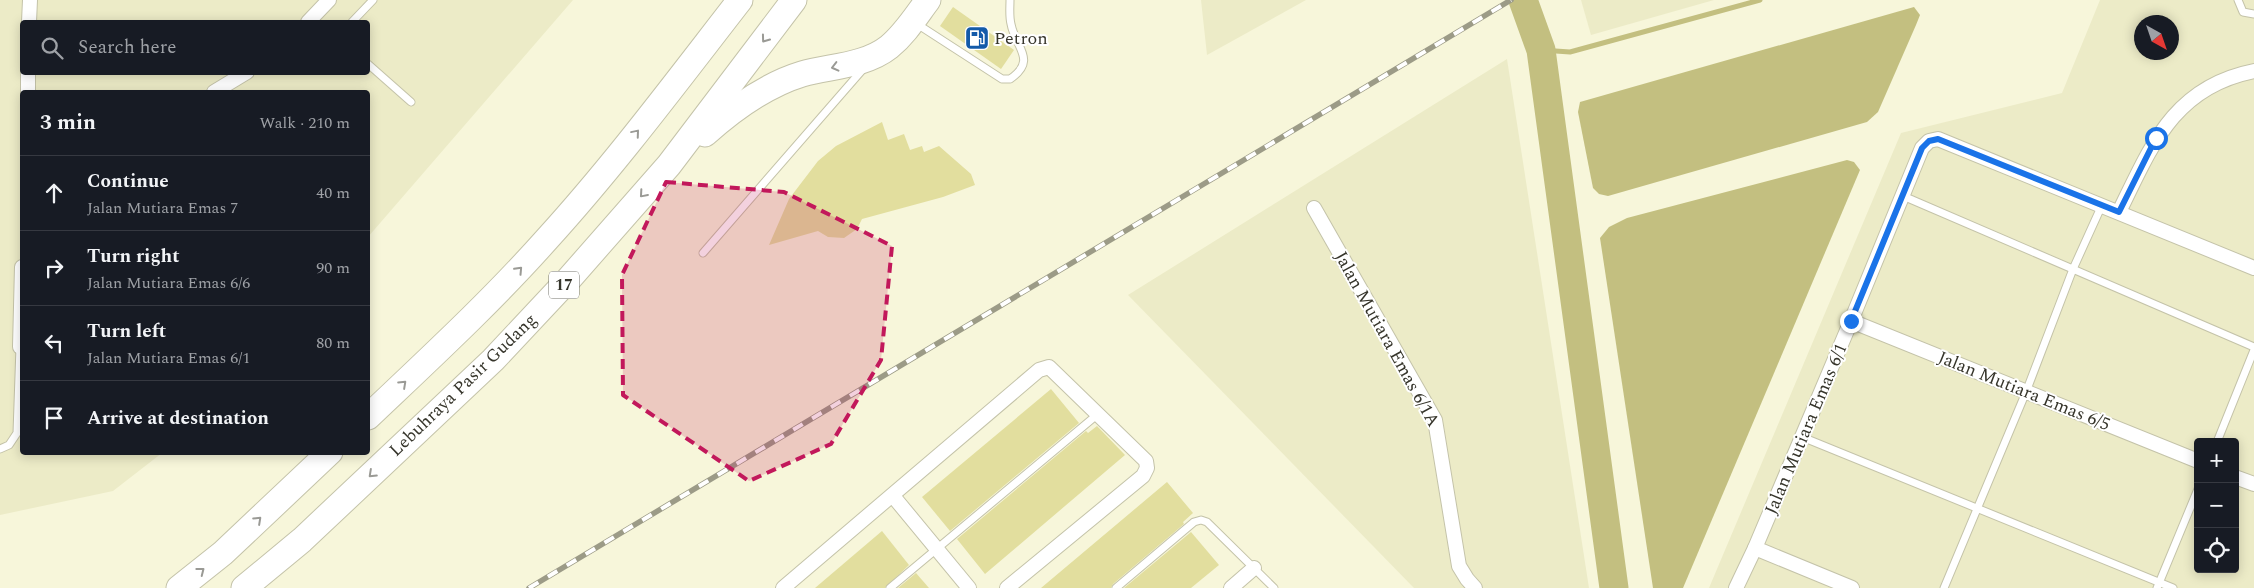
<!DOCTYPE html>
<meta charset="utf-8">
<style>
body{margin:0;font-family:Spectral,serif;background:#242831;color:#f1f3f6}
.controls{position:absolute;right:15px;bottom:15px;display:grid;overflow:hidden;border-radius:5px;box-shadow:0 2px 12px #0003}
.controls button{width:45px;height:45px;display:grid;place-items:center;padding:0;border:0;border-bottom:1px solid #363941;background:#171b24;color:#f1f3f6;font:25px sans-serif}
.compass{position:absolute;left:2134px;top:15px;width:45px;height:45px;border-radius:50%;background:#171b24;box-shadow:0 2px 12px #0003;rotate:140deg}
.stop{position:absolute;width:15px;height:15px;margin:-11px;border:4px solid #1a73e8;border-radius:50%;background:#fff}
.stop.end{background:#1a73e8;border-color:#fff;box-shadow:0 1px 5px #0008}
.list{margin:0;padding:0;list-style:none}
h2{display:flex;justify-content:space-between;align-items:center;height:65px;margin:0;padding:0 20px;font-size:21px}
h2 small{font-size:16px;font-weight:400;color:#9ea1a6}
.list li{display:grid;grid-template-columns:32px 1fr auto;gap:15px;align-items:center;box-sizing:border-box;height:75px;padding:0 20px;border-top:1px solid #363941}
.list b{display:block;font-size:19px;white-space:nowrap}
.list p{margin:0;font-size:16px;white-space:nowrap;color:#9ea1a6}
.list em{font-size:16px;font-style:normal;color:#9ea1a6}
.icon{flex:none;width:28px;height:28px;fill:none;stroke:currentColor;stroke-width:2;stroke-linecap:round;stroke-linejoin:round}
.map{position:relative;flex:none;width:2254px;height:588px;overflow:hidden}
.search{position:absolute;background:#171b24;box-shadow:0 2px 12px #0003;left:20px;top:20px;width:350px;height:55px;display:flex;align-items:center;gap:12px;box-sizing:border-box;padding:0 18px;border-radius:5px;color:#9ea1a6;font-size:19px}
.panel{position:absolute;background:#171b24;box-shadow:0 2px 12px #0003;left:20px;top:90px;width:350px;height:365px;border-radius:5px}
.map>svg:first-child{display:block}
.built{fill:#ecebc7;fill-rule:evenodd}
.water{fill:#c3bf80}
.lines{fill:none;stroke-linecap:round;stroke-linejoin:round}
.stream{stroke:#c3bf80;stroke-width:5}
.river{stroke:#c3bf80;stroke-width:29}
.building{fill:#e2de9e}
.lane-casing{stroke:#c4c3a9;stroke-width:9}
.street-casing{stroke:#c4c3a9;stroke-width:16}
.highway-casing{stroke:#c4c3a9;stroke-width:27}
.lane{stroke:#fff;stroke-width:7}
.street{stroke:#fff;stroke-width:14}
.highway{stroke:#fff;stroke-width:25}
.rail-casing{stroke:#9c9b87;stroke-width:5.5}
.rail{stroke:#fff;stroke-width:4;stroke-dasharray:11;stroke-linecap:butt}
.oneway{stroke:#9a9a95}
.route{stroke:#1a73e8;stroke-width:6}
.marked{fill:#c2185b;fill-opacity:0.2;stroke:#c2185b;stroke-width:4;stroke-dasharray:10 6;stroke-linejoin:round}
.labels{text-anchor:middle;dominant-baseline:central;stroke-width:4;stroke-linejoin:round;paint-order:stroke}
.shield{fill:#fff;stroke:#72726b;stroke-width:1}
.shield-label{font-size:16px;font-weight:bold;fill:#36352b}
.poi-label{font-size:18px;fill:#36352b;stroke:#fff;text-anchor:start}
.street-label{font-size:18px;fill:#36352b;stroke:#fff}
</style>
<div class="map">
<svg width="2254" height="588" viewBox="0 0 2254 588">
<rect width="100%" height="100%" fill="#f7f6da"/>
<g class="built">
<path d="M0,0H573L368,237V92H22V452L162,453L113,491L0,515ZM22,22H368V72H22Z"/>
<path d="M1201,0H1306L1207,55Z"/>
<path d="M1581,0H1714L1591,35Z"/>
<path d="M2100,0H2254V588H1709L1901,133L2062,93ZM2142,22H2172V52H2142ZM2198,442H2235V569H2198Z"/>
<path d="M1507,59L1589,588H1414L1128,295Z"/>
</g>
<g class="water">
<path d="M1914,7L1920,15L1916,25L1878,112L1867,122L1608,196L1599,194L1593,188L1578,112L1580,102Z"/>
<path d="M1847,160L1854,162L1860,170L1683,588H1653L1600,238L1609,227L1627,218Z"/>
</g>
<g class="lines">
<path class="stream" d="M1541,50L1570,52L1760,0"/>
<path class="river" d="M1523,0L1541,50L1614,588"/>
</g>
<g class="building">
<path d="M953,7L1014,50L1001,69L940,26Z"/>
<path d="M882,122L888,140L904,134L910,150L922,146L924,152L939,146L971,174L975,185L943,197L862,219L857,229L844,238L828,237L818,231L769,245L789,199L818,161L836,146Z"/>
<path d="M1051,389L1079,423L950,531L922,497Z"/>
<path d="M1097,426L1125,455L985,574L957,539L1086,431L1088,433Z"/>
<path d="M1167,482L1193,513L1183,522L1184,524L1113,584L1111,588H1041Z"/>
<path d="M882,531L909,565L885,588H815Z"/>
<path d="M1191,532L1219,565L1191,588H1124Z"/>
<path d="M916,573L929,588H898Z"/>
</g>
<g class="lines">
<defs>
<g id="lane">
<path d="M2238,0L2243,12L2254,14"/>
<path d="M352,22L373,0"/>
<path d="M917,24L1002,79H1010C1038,60 1015,47 1011,24C1009,16 1010,8 1010,0"/>
<path d="M368,64L411,102"/>
<path d="M1903,196L2254,347"/>
<path d="M703,253L864,68"/>
<path d="M1802,437L2173,588"/>
<path d="M2217,442L2254,350"/>
<path d="M0,449L9,445L17,433L20,347"/>
<path d="M890,588L1098,414"/>
<path d="M1116,588L1194,522L1201,520L1207,522L1274,588"/>
<path d="M1944,588L2026,392L2073,269L2102,205"/>
<path d="M2157,588L2198,489"/>
</g>
<g id="street">
<path d="M29,22L30,0"/>
<path d="M308,22L329,0"/>
<path d="M28,92V72"/>
<path d="M214,92L247,72"/>
<path d="M1314,208L1435,420L1459,566L1467,579L1475,588"/>
<path d="M2119,212C2151,147 2173,87 2254,71"/>
<path d="M1851,321L2198,461"/>
<path d="M20,347L22,267"/>
<path d="M2235,477L2254,484"/>
<path d="M893,496L969,588"/>
<path d="M1755,548L1852,588"/>
<path d="M783,588L1039,370L1049,367L1146,461L1147,468L1143,476L1007,588"/>
<path d="M1231,588L1254,568"/>
<path d="M1736,588L1755,548L1851,321L1922,148L1929,141L1938,139L2254,268"/>
</g>
<g id="highway">
<path d="M705,134C733,109 766,85 802,74C830,66 865,66 889,47C905,34 916,16 928,0"/>
<path d="M368,417C429,359 491,302 547,239C616,163 677,81 740,0"/>
<path d="M179,588L223,553L330,452"/>
<path d="M244,588L302,540L493,360L568,280L669,165L794,0"/>
</g>
</defs>
<use href="#lane" class="lane-casing"/>
<use href="#street" class="street-casing"/>
<use href="#highway" class="highway-casing"/>
<use href="#lane" class="lane"/>
<use href="#street" class="street"/>
<use href="#highway" class="highway"/>
<defs>
<path id="rail" d="M529,588L1511,0"/>
</defs>
<use href="#rail" class="rail-casing"/>
<use href="#rail" class="rail"/>
</g>
<defs><path id="oneway-chevron" d="M-2-3.5L2.5 0L-2 3.5" fill="none" stroke-width="1.6" stroke-linecap="round" stroke-linejoin="round" transform="scale(1.25)"/></defs>
<g class="oneway">
<use href="#oneway-chevron" transform="translate(765 39) rotate(126)"/>
<use href="#oneway-chevron" transform="translate(835 67) rotate(166)"/>
<use href="#oneway-chevron" transform="translate(636 133) rotate(-50)"/>
<use href="#oneway-chevron" transform="translate(643 194) rotate(131)"/>
<use href="#oneway-chevron" transform="translate(519 270) rotate(-47)"/>
<use href="#oneway-chevron" transform="translate(403 384) rotate(-43)"/>
<use href="#oneway-chevron" transform="translate(372 474) rotate(137)"/>
<use href="#oneway-chevron" transform="translate(258 520) rotate(-43)"/>
<use href="#oneway-chevron" transform="translate(201 571) rotate(-38)"/>
</g>
<g class="lines">
<path class="route" d="M1851,321L1922,148L1929,141L1938,139L2119,212L2156,138"/>
</g>
<path class="marked" d="M666,182L784,192L892,246L881,360L831,444L749,481L623,395L622,275Z"/>
<defs>
<symbol id="fuel-square" viewBox="-11 -11 22 22"><rect x="-9" y="-9" width="18" height="18" rx="4" fill="#135aa9" stroke="#fff"/><path d="M-5.5-6h7V0h2V4h1.3V-2.5L3-4.5l.8-.8L6-3V5H2.5V1h-1V6h-7ZM-4.2-4.7v3.2H.2V-4.7Z" fill="#fff"/></symbol>
</defs>
<g fill-rule="evenodd">
<use href="#fuel-square" x="963" y="24" width="28" height="28"/>
</g>
<g class="labels">
<rect class="shield" x="549" y="271.5" width="30" height="27" rx="4"/>
<g class="shield-label">
<text x="564" y="285">17</text>
</g>
<g class="poi-label">
<text x="994" y="38">Petron</text>
</g>
<g class="street-label">
<text transform="translate(1387 339) rotate(61)">Jalan Mutiara Emas 6/1A</text>
<text transform="translate(463 385) rotate(-44)">Lebuhraya Pasir Gudang</text>
<text transform="translate(2024 391) rotate(22)">Jalan Mutiara Emas 6/5</text>
<text transform="translate(1806 429) rotate(-67)">Jalan Mutiara Emas 6/1</text>
</g>
</g>
</svg>
<div class="controls">
<button>+</button>
<button>−</button>
<button><svg class="icon" aria-label="locate" viewBox="0 0 24 24"><circle cx="12" cy="12" r="6"/><path d="M12 2v4M12 18v4M2 12h4M18 12h4"/></svg></button>
</div>
<svg class="compass" viewBox="-18 -18 36 36"><path d="M0-13l5 13h-10z" fill="#e53935"/><path d="M0 13l5-13h-10z" fill="#9ea1a6"/></svg>
<div class="stop" style="left:2156px;top:138px"></div>
<div class="stop end" style="left:1851px;top:321px"></div>
<div class="search"><svg class="icon" aria-label="search" viewBox="0 0 24 24"><circle cx="10" cy="10" r="6"/><path d="M15 15l6 6"/></svg>Search here</div>
<section class="panel">
<h2>3 min<small>Walk · 210 m</small></h2>
<ul class="list">
<li><svg class="icon" aria-label="ahead" viewBox="0 0 24 24"><path d="M12 20V5M6 11l6-6 6 6"/></svg><div><b>Continue</b><p>Jalan Mutiara Emas 7</p></div><em>40 m</em></li>
<li><svg class="icon" aria-label="right" viewBox="0 0 24 24"><path d="M7 20v-9h11M14 6l5 5-5 5"/></svg><div><b>Turn right</b><p>Jalan Mutiara Emas 6/6</p></div><em>90 m</em></li>
<li><svg class="icon" aria-label="left" viewBox="0 0 24 24"><path d="M17 20v-9H6M10 6l-5 5 5 5"/></svg><div><b>Turn left</b><p>Jalan Mutiara Emas 6/1</p></div><em>80 m</em></li>
<li><svg class="icon" aria-label="arrive" viewBox="0 0 24 24"><path d="M6 21V4h12l-3 4 3 4H6"/></svg><div><b>Arrive at destination</b></div></li>
</ul>
</section>
</div>
